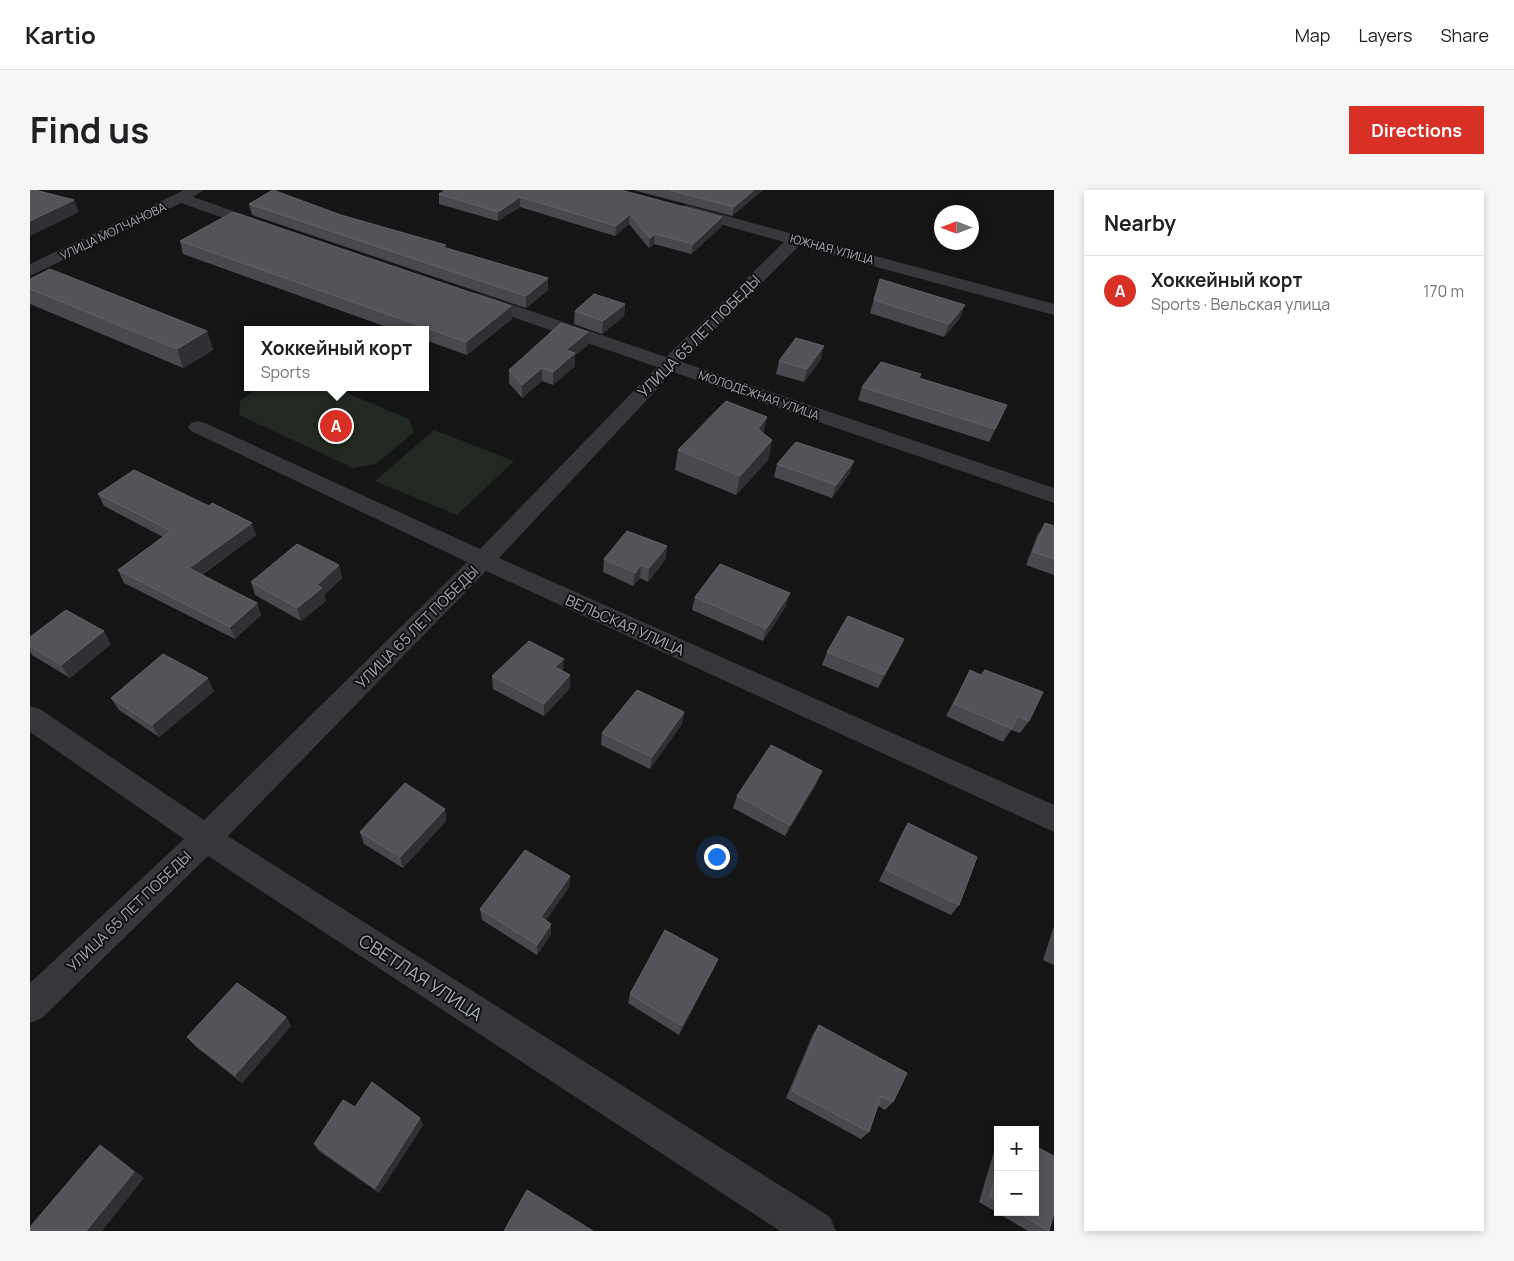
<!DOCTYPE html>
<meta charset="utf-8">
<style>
body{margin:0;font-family:Manrope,sans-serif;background:#f6f6f6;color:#202124}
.controls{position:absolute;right:15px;bottom:15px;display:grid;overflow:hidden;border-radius:0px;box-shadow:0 2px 8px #0003}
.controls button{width:45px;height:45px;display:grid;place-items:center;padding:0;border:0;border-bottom:1px solid #e0e0e0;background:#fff;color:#202124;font:25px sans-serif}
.compass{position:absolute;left:904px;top:15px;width:45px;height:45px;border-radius:50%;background:#fff;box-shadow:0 2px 8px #0003;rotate:270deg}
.you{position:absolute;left:686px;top:666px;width:18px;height:18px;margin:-12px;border:4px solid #fff;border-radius:50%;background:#1a73e8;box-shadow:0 0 0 8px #1a73e833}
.badge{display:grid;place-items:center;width:32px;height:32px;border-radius:50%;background:#d93025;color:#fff;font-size:16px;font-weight:700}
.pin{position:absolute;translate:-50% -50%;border:2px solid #fff;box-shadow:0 1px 5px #0006}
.popup{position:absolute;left:214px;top:136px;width:185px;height:65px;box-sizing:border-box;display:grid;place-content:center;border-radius:0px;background:#fff;filter:drop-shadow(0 1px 4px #0005);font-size:16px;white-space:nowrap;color:#757577}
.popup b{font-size:19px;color:#202124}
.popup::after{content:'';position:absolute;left:50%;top:100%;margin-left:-10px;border:10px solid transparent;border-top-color:#fff}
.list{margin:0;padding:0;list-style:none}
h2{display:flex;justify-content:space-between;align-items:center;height:65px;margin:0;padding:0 20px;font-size:21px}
h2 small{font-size:16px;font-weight:400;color:#757577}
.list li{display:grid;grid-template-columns:32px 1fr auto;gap:15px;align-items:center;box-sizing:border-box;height:70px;padding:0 20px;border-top:1px solid #e0e0e0}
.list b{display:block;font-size:19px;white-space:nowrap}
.list p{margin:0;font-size:16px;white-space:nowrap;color:#757577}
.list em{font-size:16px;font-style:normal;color:#757577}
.map{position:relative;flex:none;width:1024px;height:1041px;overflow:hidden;border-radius:0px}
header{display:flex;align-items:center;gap:30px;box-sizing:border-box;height:70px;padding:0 25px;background:#fff;border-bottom:1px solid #e0e0e0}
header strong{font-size:24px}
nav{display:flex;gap:28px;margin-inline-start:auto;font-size:18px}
.intro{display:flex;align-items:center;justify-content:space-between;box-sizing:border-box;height:120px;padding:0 30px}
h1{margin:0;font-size:35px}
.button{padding:12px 22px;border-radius:0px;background:#d93025;color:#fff;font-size:18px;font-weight:700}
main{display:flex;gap:30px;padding:0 30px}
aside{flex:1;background:#fff;border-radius:0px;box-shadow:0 2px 8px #0003}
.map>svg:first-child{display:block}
.green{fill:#212922}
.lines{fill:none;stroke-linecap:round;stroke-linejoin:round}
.minor{fill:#36363b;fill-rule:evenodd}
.wall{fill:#48494e}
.shaded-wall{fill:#2f3033}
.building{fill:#525459;stroke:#606268}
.labels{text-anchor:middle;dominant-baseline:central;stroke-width:4;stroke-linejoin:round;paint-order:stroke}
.far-street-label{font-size:12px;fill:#a7abb6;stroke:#101011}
.street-label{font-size:15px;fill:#a7abb6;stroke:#101011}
.near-street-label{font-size:18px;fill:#a7abb6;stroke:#101011}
</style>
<header>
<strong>Kartio</strong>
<nav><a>Map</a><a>Layers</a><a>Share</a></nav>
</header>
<div class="intro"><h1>Find us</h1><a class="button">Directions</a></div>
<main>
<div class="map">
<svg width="1024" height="1041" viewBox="0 0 1024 1041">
<rect width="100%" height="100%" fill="#151516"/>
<g class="green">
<path d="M230,197H303L379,229L384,242L346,274L323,278L209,225L210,211Z"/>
<path d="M404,240L484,271L427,325L345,291Z"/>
</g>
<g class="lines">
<g class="minor">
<path d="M154,0H174L163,7L240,34L242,37L240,40H228L151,13L0,86V74Z"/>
<path d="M656,15L1024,114V125L769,56L652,172L1024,298V313L643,182L469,368L1024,615V642L456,381L198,646L800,1027L806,1041H750L178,666L12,828L0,833V793L154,649L0,542V516L10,519L174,630L437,372L161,241L158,237L161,233L168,231L175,233L450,359L627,177L439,112L436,108L439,104L445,103L451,104L636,167L754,52L650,23L648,20L650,17Z"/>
</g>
</g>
<g class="wall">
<path d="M410,0H591L691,37L661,64L624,54L619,58L599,34L585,46L490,17L468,31L409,14V4L414,1Z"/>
<path d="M603,0H733L702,26Z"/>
<path d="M219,14L311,25L416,58L518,100L496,118L222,25Z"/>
<path d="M150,51L482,129L437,165L395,150V140H365L153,64Z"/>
<path d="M0,89L177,141L183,160L153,178L0,114Z"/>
<path d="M850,89L930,128L914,147L840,123Z"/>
<path d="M595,114L594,126L572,144L544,134L545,121Z"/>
<path d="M558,142V155L545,165V176L523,195L512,191L492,208L479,193V180Z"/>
<path d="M791,169L774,192L746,184L749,171Z"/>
<path d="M890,188L971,228L959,252L828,210L832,197Z"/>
<path d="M737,227L733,243L742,250L738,270L706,305L645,280L648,260Z"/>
<path d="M824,271L819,284L802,308L744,287L747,274Z"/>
<path d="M68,304L226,345L172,385L227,413L231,425L205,449L94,393L88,380L133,347L74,316Z"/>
<path d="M1015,333L1024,336V385L996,375L1007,346Z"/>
<path d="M637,356L635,370L618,392L610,388L603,396L573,382L574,369Z"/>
<path d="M309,375L312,388L294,405L296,411L271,431L225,405L221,392Z"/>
<path d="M665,407L756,416L733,451L662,420Z"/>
<path d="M0,447L81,454L40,488L2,465L0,461Z"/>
<path d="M874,449L868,462L848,498L792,475L797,462Z"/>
<path d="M940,480L999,531L990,543L981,540L973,552L916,526Z"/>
<path d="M462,486L540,498L514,526L463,499Z"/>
<path d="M184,501L129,547L89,520L81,508Z"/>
<path d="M654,522L652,534L620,579L571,555L572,543Z"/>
<path d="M787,593L755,646L703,618L707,606Z"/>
<path d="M415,619L416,631L373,678L334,654L330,642Z"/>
<path d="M878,633L929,715L921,725L849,691L871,645Z"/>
<path d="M540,686L539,697L516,730L521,734V744L507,765L452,730L450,719Z"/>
<path d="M1024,736V775L1013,770Z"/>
<path d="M688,769L684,778L649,845L598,813L600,804Z"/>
<path d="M256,827L261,836L212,893L165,856L157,847Z"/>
<path d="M789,835L863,912L855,920L848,916L839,942L831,949L756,908L783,844Z"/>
<path d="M325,917L390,928L393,935L349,1003L289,961L284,954Z"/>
<path d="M968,948V1022H1005L1019,1041H998L949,1012Z"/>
</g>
<g class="shaded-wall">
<path d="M724,0H733L702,26L704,17Z"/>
<path d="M490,7V17L468,31V22Z"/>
<path d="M44,10L49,22L0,46V31Z"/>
<path d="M600,24L599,34L585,46L586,36Z"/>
<path d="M692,27L691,37L661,64L663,54Z"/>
<path d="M625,44L624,54L619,58L620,48Z"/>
<path d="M518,88V100L496,118V106Z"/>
<path d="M595,114L594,126L572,144L573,131Z"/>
<path d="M935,115L930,128L914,147L919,134Z"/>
<path d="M481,116L482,129L437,165L436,152Z"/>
<path d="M177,141L183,160L153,178L147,159Z"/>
<path d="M558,142V155L545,165V176L523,195V182L536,160Z"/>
<path d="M794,156L791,169L774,192L777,179Z"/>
<path d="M512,178V191L492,208V195Z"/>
<path d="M737,227L733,247L728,239Z"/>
<path d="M742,250L738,270L706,305L710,286Z"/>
<path d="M824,271L819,284L802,308L806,295Z"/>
<path d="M222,333L226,345L164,390L159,378Z"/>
<path d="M637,356L635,370L618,392L619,378Z"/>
<path d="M309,375L312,388L294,405L296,411L271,431L267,418L287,395Z"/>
<path d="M611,375L610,388L603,396L605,383Z"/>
<path d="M760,403L756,416L733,451L736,439Z"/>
<path d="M227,413L231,425L205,449L200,437Z"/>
<path d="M74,441L81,454L40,488L31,475Z"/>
<path d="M874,449L868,462L848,498L854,485Z"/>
<path d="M534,469L533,482L525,477Z"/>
<path d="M540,485V498L514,526V514Z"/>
<path d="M178,488L184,501L129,547L122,535Z"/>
<path d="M654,522L652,534L620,579L622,567Z"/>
<path d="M792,581L787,593L755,646L760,635Z"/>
<path d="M415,619L416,631L373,678L370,667Z"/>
<path d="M540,686L539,697L511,738V727Z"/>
<path d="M521,734V744L507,765V755Z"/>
<path d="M688,769L684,778L649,845L652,836Z"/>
<path d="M256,827L261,836L212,893L205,885Z"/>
<path d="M390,928L393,935L349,1003L345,998Z"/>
<path d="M70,955L81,962L114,988L72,1041H56Z"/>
</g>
<g class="building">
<path d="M0,0H5L44,10L0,31Z"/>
<path d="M243,0L311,25L416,55L413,57L518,88L496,106L219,14Z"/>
<path d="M416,0H591L692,27L663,54L625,44L620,48L600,24L586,36L490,7L468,22L409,4Z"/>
<path d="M640,0H724L704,17Z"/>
<path d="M203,22L481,116L436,152L150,51Z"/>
<path d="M20,79L177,141L147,159L0,99V89Z"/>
<path d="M850,89L935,115L919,134L844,110Z"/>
<path d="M564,104L595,114L573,131L545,121Z"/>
<path d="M531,133L558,142L536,160L545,163L523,182L512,178L492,195L479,180Z"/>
<path d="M766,148L794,156L777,179L749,171Z"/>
<path d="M851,172L891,184L889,188L977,215L965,239L832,197Z"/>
<path d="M696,211L737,227L728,239L742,250L710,286L648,260Z"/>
<path d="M766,252L824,271L806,295L747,274Z"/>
<path d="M104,280L179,316L182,313L222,333L159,378L227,413L200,437L88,380L141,341L68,304Z"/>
<path d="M1015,333L1024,336V369L1003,362Z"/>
<path d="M597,341L637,356L619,378L611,375L605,383L574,369Z"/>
<path d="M267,354L309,375L287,395L292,398L267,418L221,392Z"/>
<path d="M690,374L760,403L736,439L665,407Z"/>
<path d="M36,420L74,441L31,475L0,456V447Z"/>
<path d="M818,426L874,449L854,485L797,462Z"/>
<path d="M499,451L534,469L525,477L540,485L514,514L462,486Z"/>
<path d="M133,464L178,488L122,535L81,508Z"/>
<path d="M940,480L951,485L955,480L1013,502L999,531L987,526L982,539L924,514Z"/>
<path d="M607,500L654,522L622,567L572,543Z"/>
<path d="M741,555L792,581L760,635L707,606Z"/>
<path d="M375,593L415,619L370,667L330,642Z"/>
<path d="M878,633L947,667L929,715L856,680Z"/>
<path d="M495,660L540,686L511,727L521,734L507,755L450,719Z"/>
<path d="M635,740L688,769L652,836L600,804Z"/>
<path d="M207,793L256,827L205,885L157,847Z"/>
<path d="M789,835L877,883L863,912L851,906L839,942L762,901Z"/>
<path d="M342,892L390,928L345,998L284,954L313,910L325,917Z"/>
<path d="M70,955L104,982L56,1041H0V1037Z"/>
<path d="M1005,956L1024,966V1023L1019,1041L987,1022H1005Z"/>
<path d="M968,979V1011L960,1006Z"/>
<path d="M497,1000L563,1041H474Z"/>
</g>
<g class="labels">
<g class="far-street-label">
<text transform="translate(83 41) rotate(-26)">УЛИЦА МОЛЧАНОВА</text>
<text transform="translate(802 59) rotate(15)">ЮЖНАЯ УЛИЦА</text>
<text transform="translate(729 205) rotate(19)">МОЛОДЁЖНАЯ УЛИЦА</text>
</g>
<g class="street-label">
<text transform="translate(669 146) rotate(-45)">УЛИЦА 65 ЛЕТ ПОБЕДЫ</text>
<text transform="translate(595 435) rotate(24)">ВЕЛЬСКАЯ УЛИЦА</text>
<text transform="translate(387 437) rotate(-45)">УЛИЦА 65 ЛЕТ ПОБЕДЫ</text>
<text transform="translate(99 721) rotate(-44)">УЛИЦА 65 ЛЕТ ПОБЕДЫ</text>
</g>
<g class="near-street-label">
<text transform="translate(391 787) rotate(33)">СВЕТЛАЯ УЛИЦА</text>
</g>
</g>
</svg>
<div class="controls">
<button>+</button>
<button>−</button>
</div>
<svg class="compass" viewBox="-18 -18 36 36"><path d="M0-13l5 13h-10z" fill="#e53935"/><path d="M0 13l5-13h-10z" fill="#757577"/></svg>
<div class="you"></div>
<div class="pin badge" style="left:306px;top:236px">A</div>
<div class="popup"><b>Хоккейный корт</b>Sports</div>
</div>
<aside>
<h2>Nearby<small></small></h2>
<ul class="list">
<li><span class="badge">A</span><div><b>Хоккейный корт</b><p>Sports · Вельская улица</p></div><em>170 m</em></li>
</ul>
</aside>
</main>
